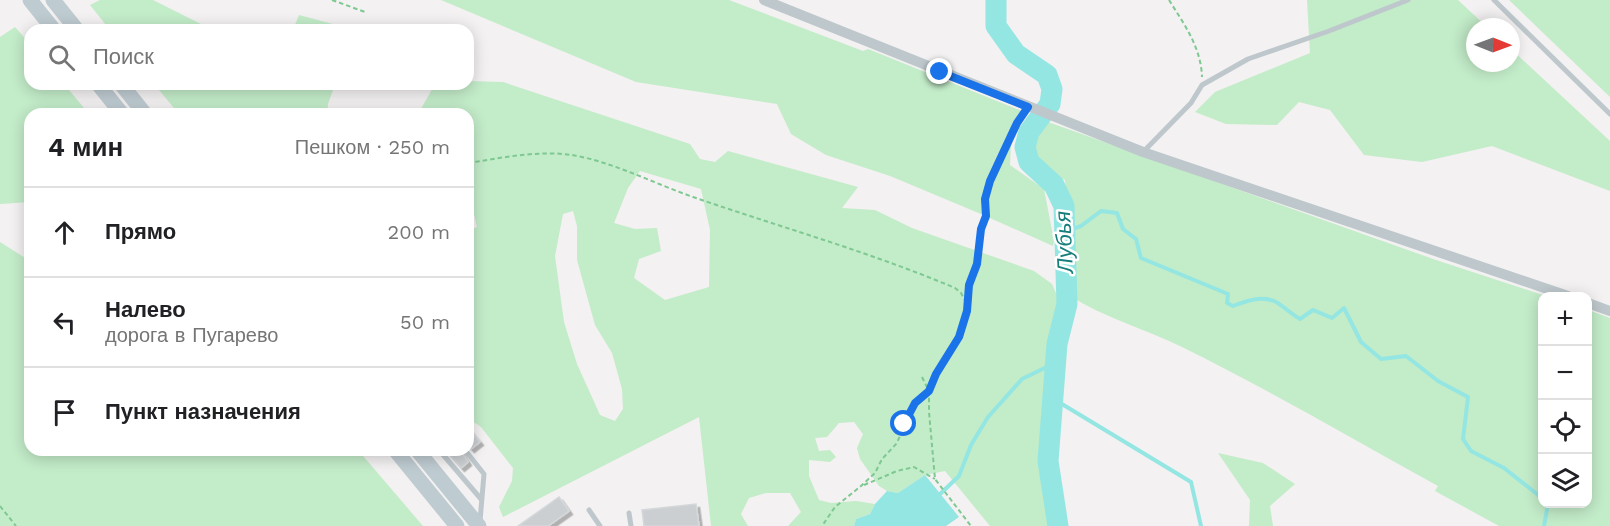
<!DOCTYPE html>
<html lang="ru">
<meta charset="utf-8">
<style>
body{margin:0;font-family:"Work Sans",sans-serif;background:#f2f2f2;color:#202124}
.controls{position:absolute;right:18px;bottom:18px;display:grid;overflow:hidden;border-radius:12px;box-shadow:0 3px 15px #0003}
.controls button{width:54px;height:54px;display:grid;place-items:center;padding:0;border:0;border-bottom:2px solid #e0e0e0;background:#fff;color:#202124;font:30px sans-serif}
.compass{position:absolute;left:1466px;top:18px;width:54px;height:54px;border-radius:50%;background:#fff;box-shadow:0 3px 15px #0003;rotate:91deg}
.stop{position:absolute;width:18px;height:18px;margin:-14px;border:4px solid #1a73e8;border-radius:50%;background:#fff}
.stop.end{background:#1a73e8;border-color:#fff;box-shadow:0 2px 6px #0008}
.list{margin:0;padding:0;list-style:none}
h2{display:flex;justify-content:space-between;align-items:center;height:78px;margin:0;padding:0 24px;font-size:26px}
h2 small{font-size:20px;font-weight:400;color:#757577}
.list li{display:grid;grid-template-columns:39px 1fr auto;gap:18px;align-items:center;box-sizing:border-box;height:90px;padding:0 24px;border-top:2px solid #e0e0e0}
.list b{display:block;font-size:22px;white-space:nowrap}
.list p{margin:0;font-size:20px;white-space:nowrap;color:#757577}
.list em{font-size:20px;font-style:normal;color:#757577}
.icon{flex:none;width:33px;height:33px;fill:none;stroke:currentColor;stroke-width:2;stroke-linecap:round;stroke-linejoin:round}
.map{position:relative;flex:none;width:1610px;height:526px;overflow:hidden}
.search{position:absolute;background:#fff;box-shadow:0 3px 15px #0003;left:24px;top:24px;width:450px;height:66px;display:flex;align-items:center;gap:15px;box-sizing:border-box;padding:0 21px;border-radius:18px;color:#757577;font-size:22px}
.panel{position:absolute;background:#fff;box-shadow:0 3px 15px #0003;left:24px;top:108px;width:450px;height:348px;border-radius:18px}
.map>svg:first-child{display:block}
.green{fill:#c3ecc9;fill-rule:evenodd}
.water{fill:#94e6e3}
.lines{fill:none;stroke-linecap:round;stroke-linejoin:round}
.stream{stroke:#94e6e3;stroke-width:4}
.river{stroke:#94e6e3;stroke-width:21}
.building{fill:#cbcfd2;stroke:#d5d8db;stroke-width:1.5;filter:url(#shadow)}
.path{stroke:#7ec892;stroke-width:2;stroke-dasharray:4.5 3;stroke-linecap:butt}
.service{stroke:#bec8cc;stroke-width:5}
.minor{stroke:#bec8cc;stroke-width:10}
.secondary{stroke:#becbd1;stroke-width:15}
.route{stroke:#1a73e8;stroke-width:8}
.labels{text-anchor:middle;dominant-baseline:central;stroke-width:5;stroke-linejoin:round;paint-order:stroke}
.water-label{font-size:22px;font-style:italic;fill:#167e7b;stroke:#fff}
</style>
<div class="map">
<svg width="1610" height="526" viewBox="0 0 1610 526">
<defs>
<filter id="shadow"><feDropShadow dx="3.5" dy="3.5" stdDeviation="0" flood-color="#0004"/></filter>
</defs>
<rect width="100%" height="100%" fill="#f3f1f1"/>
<g class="green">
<path d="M100,0H153L213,30H110L90,5Z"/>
<path d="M441,0H729L863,51L868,49L1022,111L1012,123L1010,165L1044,189L1054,241L1053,246L981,214L890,176L826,155L791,134L777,104L636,82Z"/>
<path d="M1307,0H1458L1487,27H1475V63H1511V49L1610,141V191L1492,146L1422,162L1364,155L1330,110L1299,102L1277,125L1226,124L1195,112L1215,92L1310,53Z"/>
<path d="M1509,0H1610V97Z"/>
<path d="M299,15L355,30H293Z"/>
<path d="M15,27L30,44V84H64L89,114H30V202L0,204V37Z"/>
<path d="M468,81L503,82L690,144L700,159L715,162L728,151L858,187L842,208L875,210L912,228L1034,271L1052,284L1059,300L1045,398L1041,459L1049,526H990L945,471L925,475L898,493L887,491L879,486L860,459L857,448L863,434L854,422L839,423L827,437L815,438L819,451L830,450L836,457L830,462L809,460V476L819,500L831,503L856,501L875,504L870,514L856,519L854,526H788L801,512L790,493H766L749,498L741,514L748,526H711L699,417L503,517L499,507L512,481L513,468L481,427L468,418V231L477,227L468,189V114H418L435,84H468ZM640,171L701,189L710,230L709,287L665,300L634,278L639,259L661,251L657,228L635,229L614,223L628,188ZM573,211L577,226V260L595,325L612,353L622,389L623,409L615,421L600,415L577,364L564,322L555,256L563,214Z"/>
<path d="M154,84H335L328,104L327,114H179Z"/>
<path d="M1048,122L1436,260L1546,296H1542V504H1588V310L1610,318V526H1499L1435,491L1438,486C1353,439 1269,390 1182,347C1145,329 1105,318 1070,296L1072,250L1065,180L1045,172L1042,166L1031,157V138Z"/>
<path d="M0,242L30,261V450H358L423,526H0Z"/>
<path d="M1218,453L1263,463L1295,484L1270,506L1273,526H1249L1250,500Z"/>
</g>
<path class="water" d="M925,475L959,517L946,526H854L856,519L870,514L875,504L887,491L898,493Z"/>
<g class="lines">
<g class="stream">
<path d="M1063,232L1081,226L1101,211L1117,213L1123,229L1136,239L1141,258L1228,294L1227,303L1233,306C1246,301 1262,295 1276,302C1282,305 1291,314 1300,319L1313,310L1332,318L1344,308L1361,342L1381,359L1406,356L1438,381L1468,397L1463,439L1471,451L1504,468L1542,498"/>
<path d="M1052,398L1191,482L1201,526"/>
<path d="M938,496L959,476L971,445L988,417L1022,379L1055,363"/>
<path d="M1544,526L1548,504"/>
</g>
<path class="river" d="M996,0V26L1016,54L1047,75L1052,89L1050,104L1029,132L1025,147L1029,162L1054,185L1064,206L1067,304L1057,344L1048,461L1058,526"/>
</g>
<g class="building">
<path d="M468,428L480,442L471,449L468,446Z"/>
<path d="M445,450H460L468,462L461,468Z"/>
<path d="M559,497L569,511L548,526H518Z"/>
<path d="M696,504L699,526H644L642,510Z"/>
</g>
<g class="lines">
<g class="path">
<path d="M332,0L365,12"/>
<path d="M1169,0C1184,24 1201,47 1202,77"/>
<path d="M468,163C501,158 538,150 572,155C613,162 653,183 693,197C780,227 870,252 955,288L961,293L967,304L964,322L959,337L936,374L929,391L915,403L909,413L897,443L882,459L875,473L861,486L835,507L822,526"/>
<path d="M967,304L969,285L977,264L981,229L985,216V199L990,181L1007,142L1023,114"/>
<path d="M922,377L929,391V412L935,479L971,526"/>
<path d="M864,485L897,471L914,467L935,479"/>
<path d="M0,506L16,526"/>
</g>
<g class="service">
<path d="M1494,0L1610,114"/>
<path d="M1144,151L1191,103L1202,85L1248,59L1329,31L1408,0"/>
<path d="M439,450L481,499"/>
<path d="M465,450L484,474L480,521"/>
<path d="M589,510L600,526"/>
<path d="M629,513L631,526"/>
</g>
<g class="minor">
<path d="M764,0L1143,152L1568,296"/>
<path d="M1588,303L1610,311"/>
</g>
<g class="secondary">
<path d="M30,0L54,30"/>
<path d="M53,0L77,30"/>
<path d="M98,84L122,114"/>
<path d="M121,84L145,114"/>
<path d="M395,450L457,526"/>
<path d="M417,450L479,526"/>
</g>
</g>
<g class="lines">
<path class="route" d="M904,424L915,403L929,391L936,374L959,337L967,311L969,285L977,264L981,229L986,216L985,199L990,181L1017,123L1028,107L940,72"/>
</g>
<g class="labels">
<g class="water-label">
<text transform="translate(1064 242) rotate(-93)">Лубья</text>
</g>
</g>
</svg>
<div class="controls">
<button>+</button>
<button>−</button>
<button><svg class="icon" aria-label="locate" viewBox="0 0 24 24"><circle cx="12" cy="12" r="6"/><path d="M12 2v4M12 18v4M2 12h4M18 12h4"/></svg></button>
<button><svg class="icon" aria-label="layers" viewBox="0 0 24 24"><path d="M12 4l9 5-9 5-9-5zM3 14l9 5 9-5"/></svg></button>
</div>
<svg class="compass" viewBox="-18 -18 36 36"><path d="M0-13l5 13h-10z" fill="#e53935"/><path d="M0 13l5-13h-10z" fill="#757577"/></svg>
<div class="stop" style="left:904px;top:424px"></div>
<div class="stop end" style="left:940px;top:72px"></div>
<div class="search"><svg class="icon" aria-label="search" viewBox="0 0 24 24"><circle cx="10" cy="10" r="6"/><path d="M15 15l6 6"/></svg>Поиск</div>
<section class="panel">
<h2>4 мин<small>Пешком · 250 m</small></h2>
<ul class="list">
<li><svg class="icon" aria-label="ahead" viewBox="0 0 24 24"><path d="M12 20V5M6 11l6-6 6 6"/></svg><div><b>Прямо</b></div><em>200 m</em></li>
<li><svg class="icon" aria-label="left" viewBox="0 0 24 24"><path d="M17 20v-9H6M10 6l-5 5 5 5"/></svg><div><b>Налево</b><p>дорога в Пугарево</p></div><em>50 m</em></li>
<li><svg class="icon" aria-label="arrive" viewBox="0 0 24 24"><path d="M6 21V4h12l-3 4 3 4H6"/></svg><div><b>Пункт назначения</b></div></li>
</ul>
</section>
</div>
